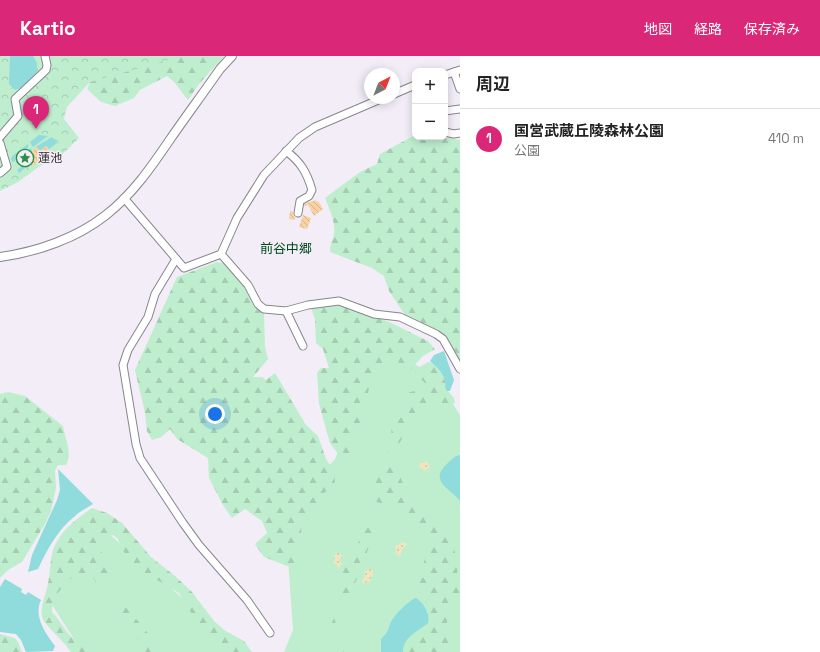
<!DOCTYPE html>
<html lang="ja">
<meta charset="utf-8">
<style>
body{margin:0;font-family:"Space Grotesk","Noto Sans JP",sans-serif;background:#f6f6f6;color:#222}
.controls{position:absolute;right:12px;top:12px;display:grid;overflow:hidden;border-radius:8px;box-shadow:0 2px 10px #0003}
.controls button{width:36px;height:36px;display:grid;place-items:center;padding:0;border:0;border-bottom:1px solid #e0e0e0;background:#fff;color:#222;font:20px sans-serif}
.compass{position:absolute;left:364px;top:12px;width:36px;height:36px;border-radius:50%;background:#fff;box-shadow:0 2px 10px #0003;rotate:42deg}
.you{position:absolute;left:215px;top:358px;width:14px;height:14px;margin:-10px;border:3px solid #fff;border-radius:50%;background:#1a73e8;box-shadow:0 0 0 6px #1a73e833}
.badge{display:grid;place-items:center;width:26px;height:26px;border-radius:50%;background:#db2777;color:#fff;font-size:13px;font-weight:700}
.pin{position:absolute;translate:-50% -33px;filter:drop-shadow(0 1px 2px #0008)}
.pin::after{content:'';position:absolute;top:21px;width:14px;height:12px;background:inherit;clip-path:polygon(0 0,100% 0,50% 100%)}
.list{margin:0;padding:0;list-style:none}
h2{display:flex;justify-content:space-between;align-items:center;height:52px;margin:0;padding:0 16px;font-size:17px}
h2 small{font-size:13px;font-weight:400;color:#767676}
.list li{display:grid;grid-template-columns:26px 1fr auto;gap:12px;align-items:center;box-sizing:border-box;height:60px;padding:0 16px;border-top:1px solid #e0e0e0}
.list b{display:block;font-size:15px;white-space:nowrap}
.list p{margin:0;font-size:13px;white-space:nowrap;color:#767676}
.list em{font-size:13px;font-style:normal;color:#767676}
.map{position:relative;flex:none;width:460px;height:596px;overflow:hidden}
header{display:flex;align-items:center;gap:24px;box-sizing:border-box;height:56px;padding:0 20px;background:#db2777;color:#fff}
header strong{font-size:19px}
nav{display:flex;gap:22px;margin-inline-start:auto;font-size:14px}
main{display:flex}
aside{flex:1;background:#fff}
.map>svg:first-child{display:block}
.green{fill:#bfeecf}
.forest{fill:url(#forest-firs)}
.sand{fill:url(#sand-dots)}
.park{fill:url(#park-crowns)}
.water{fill:#90dbdc}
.building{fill:url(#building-back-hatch)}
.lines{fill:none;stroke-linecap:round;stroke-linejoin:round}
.minor-casing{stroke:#8a858d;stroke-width:9}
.major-casing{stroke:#8a858d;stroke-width:10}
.minor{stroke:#fff;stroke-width:7}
.major{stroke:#fff;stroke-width:8}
.labels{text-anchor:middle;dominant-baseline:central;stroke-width:3;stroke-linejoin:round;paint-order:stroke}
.poi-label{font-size:12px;fill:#312f32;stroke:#f2edf6;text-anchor:start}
.neighbourhood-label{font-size:13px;fill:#00491b;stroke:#f2edf6}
</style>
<header>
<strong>Kartio</strong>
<nav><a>地図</a><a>経路</a><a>保存済み</a></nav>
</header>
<main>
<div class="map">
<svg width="460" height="596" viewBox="0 0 460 596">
<defs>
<pattern id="forest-firs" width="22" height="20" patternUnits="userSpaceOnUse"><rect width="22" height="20" fill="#bfeecf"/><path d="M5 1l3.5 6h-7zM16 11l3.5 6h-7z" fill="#a5ccb2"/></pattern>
<pattern id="sand-dots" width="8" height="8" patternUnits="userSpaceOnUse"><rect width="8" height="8" fill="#efe5c0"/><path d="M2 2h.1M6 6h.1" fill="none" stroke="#cdc5a5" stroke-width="1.8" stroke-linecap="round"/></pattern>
<pattern id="park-crowns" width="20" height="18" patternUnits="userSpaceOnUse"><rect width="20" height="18" fill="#bfeecf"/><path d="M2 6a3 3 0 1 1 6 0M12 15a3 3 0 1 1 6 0" fill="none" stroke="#a5ccb2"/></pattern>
<pattern id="building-back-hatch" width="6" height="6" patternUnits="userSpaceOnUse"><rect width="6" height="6" fill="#f9d1a3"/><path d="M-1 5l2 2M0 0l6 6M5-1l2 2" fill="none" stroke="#d6b48d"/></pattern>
</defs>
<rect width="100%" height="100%" fill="#f2edf6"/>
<g class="green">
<path d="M388,296L410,303L445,336L460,359V596H284L293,574L285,460L335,403L370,318Z"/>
<path d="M108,477L244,596H82L51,547L62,504Z"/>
</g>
<g class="forest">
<path d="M102,0H224L199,28L188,44C181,36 176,26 167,20L140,34L134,42L115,50L101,46L87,33Z"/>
<path d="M415,79V81H443L460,84V312L457,308V298L447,284L407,262L389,235L384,220L372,212L330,196C330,187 333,185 334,177C336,167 329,152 325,142L360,116L377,108L380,98Z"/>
<path d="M217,206L233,209L264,258L265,291L268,303L253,321H262L266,324L275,317L306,369L318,380L326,403L334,415L335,426L321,440L302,469L297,509L287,510L264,501L255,488L267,477L262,465L245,453L232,462L223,449L209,422L208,402L177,383L170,373L161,381L152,384L147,375L145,357L135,314L177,221Z"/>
<path d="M326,248C364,251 395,269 428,285L435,293L423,300L410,314L405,313L398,306C391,306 390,307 384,311C365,323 370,340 363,359C358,372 352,383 350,397L341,402L330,387L319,348L317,317L321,312H329L323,293L316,287L315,264L311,251Z"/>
<path d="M428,306L434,307L444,318L446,333L454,342L455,347C452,348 447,351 443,351C437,350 432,348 425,351C405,360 405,388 394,392L391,386L392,363L408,347L407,337L425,332L427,329L415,317L416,313Z"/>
<path d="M8,336L25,340L63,370C65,385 73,395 66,409H58L55,414L56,432L51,455L45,468L22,506L8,514L0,522V338Z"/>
<path d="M387,396L393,401L406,436L428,462L444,476L452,488L458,505L457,519L460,524V546L450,553L447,566L451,591L450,596H405C408,581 424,576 431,564L425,544L428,540V535L421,529L419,524L425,502L433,491V486L420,468L399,447L391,449L371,445L373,425L383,411V400Z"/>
<path d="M92,452L107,457L122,467L151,501L175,520L192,536L214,565L224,574L244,585L252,596H218L205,579L179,537L159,525L152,523L143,522L138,518L126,498L121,493L118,483L113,479L100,482L98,489L109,509V520L102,525L96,527L91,518C71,517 69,524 57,538L58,548L52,551V556C58,562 62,569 67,576C73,584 82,587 87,596H71C66,587 44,569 42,561C40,551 46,538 48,528C50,518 50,507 52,498C57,477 75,464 92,452Z"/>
<path d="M372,460L375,474L373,480L354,530L344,545H342C337,534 340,516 348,508L364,475L363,465Z"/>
<path d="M338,547L339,552L334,562L338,573L332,583L330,582C331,567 318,559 338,547Z"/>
<path d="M123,550L128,553L152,582L158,596H144L141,586L130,575L120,555Z"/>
<path d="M0,578C15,583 16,578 22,596H0Z"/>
<path d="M333,589L343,591L344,596H329L328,593Z"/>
</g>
<g class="sand">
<path d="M427,405L430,411L425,415L419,411L420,406L424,407Z"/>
<path d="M404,486L407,488L406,490L402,493L401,499L398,500L396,497L395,490Z"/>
<path d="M338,496L343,501L339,504L342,508L338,513L337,509L333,506L335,504L334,500Z"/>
<path d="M370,512L373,515V519L370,521L372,523L369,526L362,527V523L365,521L364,517Z"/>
</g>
<path class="park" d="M0,0H183L90,26L67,51L64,63L79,82L62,99L58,97L18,126L0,135Z"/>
<g class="water">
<path d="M10,0H33L37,7V16L21,32L15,34L9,28Z"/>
<path d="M39,79L48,80L33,91L30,86Z"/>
<path d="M52,81L57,87L49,93L46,90L40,95L37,91L34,92Z"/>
<path d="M28,88V92L14,101L16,104L13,106L11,103L12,100Z"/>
<path d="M31,92L34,100L28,105L30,108L19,117L17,114L22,110L17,101Z"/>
<path d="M444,295L454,324L450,335H447C444,331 446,330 445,326C444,317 436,310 430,305L434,299Z"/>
<path d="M460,399V445C451,433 428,425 447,408C451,404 454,400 460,399Z"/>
<path d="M58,413L93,448C87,452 80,455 75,460C58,473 47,494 38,513L28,516L32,499L57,444L60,434Z"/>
<path d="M5,523L22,533L21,536L26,539L28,536L41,544C33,560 46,578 55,590L53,595L26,596L21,584L16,578L0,576V531Z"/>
<path d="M415,542C423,544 431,560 428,567C417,576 403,581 403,596H381V583C390,575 387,573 392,564C397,556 407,547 415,542Z"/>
</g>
<g class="building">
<path d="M46,90L51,96L32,110L28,105L34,100L31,96L37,91L40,95Z"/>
<path d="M316,144V146L318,145L323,153L314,160L308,149L305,150L304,148Z"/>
<path d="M290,155L293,156L295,164L289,163Z"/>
<path d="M303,159L311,162L307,173L299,171Z"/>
</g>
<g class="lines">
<defs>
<g id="minor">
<path d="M454,16L460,33"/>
<path d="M445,19L460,14"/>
<path d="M394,38L415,29"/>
<path d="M445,55L460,53"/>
<path d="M445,76L454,78L460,77"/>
<path d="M0,81L18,60L15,43L46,14L47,9L45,0"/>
<path d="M0,87L7,111L0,117"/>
<path d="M286,95C301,106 307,117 312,134L309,140L300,145L298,157"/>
<path d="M124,142L184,212L221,198L237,162L264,119L299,82L315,71L383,42"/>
<path d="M221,198L248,229L258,248L264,253L286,255L308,249L339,245L374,258L400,261L436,278L443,283L460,313"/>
<path d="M176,203L155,238L148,261L128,294L123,309L136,388L140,402L183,467L199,489L247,544L270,577"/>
<path d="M286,255L303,290"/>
</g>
<path id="major" d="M0,201C37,196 77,182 106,159C133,138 152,110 171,82C187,59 204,36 220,13L232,0"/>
</defs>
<use href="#minor" class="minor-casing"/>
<use href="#major" class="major-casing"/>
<use href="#minor" class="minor"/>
<use href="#major" class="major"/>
</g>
<defs>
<symbol id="sight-ring" viewBox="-11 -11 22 22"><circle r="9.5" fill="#f2edf6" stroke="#299047" stroke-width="1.5"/><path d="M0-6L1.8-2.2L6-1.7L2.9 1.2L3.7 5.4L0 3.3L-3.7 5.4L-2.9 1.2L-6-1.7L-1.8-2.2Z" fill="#299047"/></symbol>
</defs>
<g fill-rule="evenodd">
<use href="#sight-ring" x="15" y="92" width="20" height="20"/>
</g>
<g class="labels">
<g class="poi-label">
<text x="38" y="102">蓮池</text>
</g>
<g class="neighbourhood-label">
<text x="286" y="192">前谷中郷</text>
</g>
</g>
</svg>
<div class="controls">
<button>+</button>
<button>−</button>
</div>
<svg class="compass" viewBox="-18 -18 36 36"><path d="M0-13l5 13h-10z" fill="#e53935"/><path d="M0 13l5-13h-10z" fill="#767676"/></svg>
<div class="you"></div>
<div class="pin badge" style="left:36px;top:73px">1</div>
</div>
<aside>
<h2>周辺<small></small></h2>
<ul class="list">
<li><span class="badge">1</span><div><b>国営武蔵丘陵森林公園</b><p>公園</p></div><em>410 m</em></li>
</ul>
</aside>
</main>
